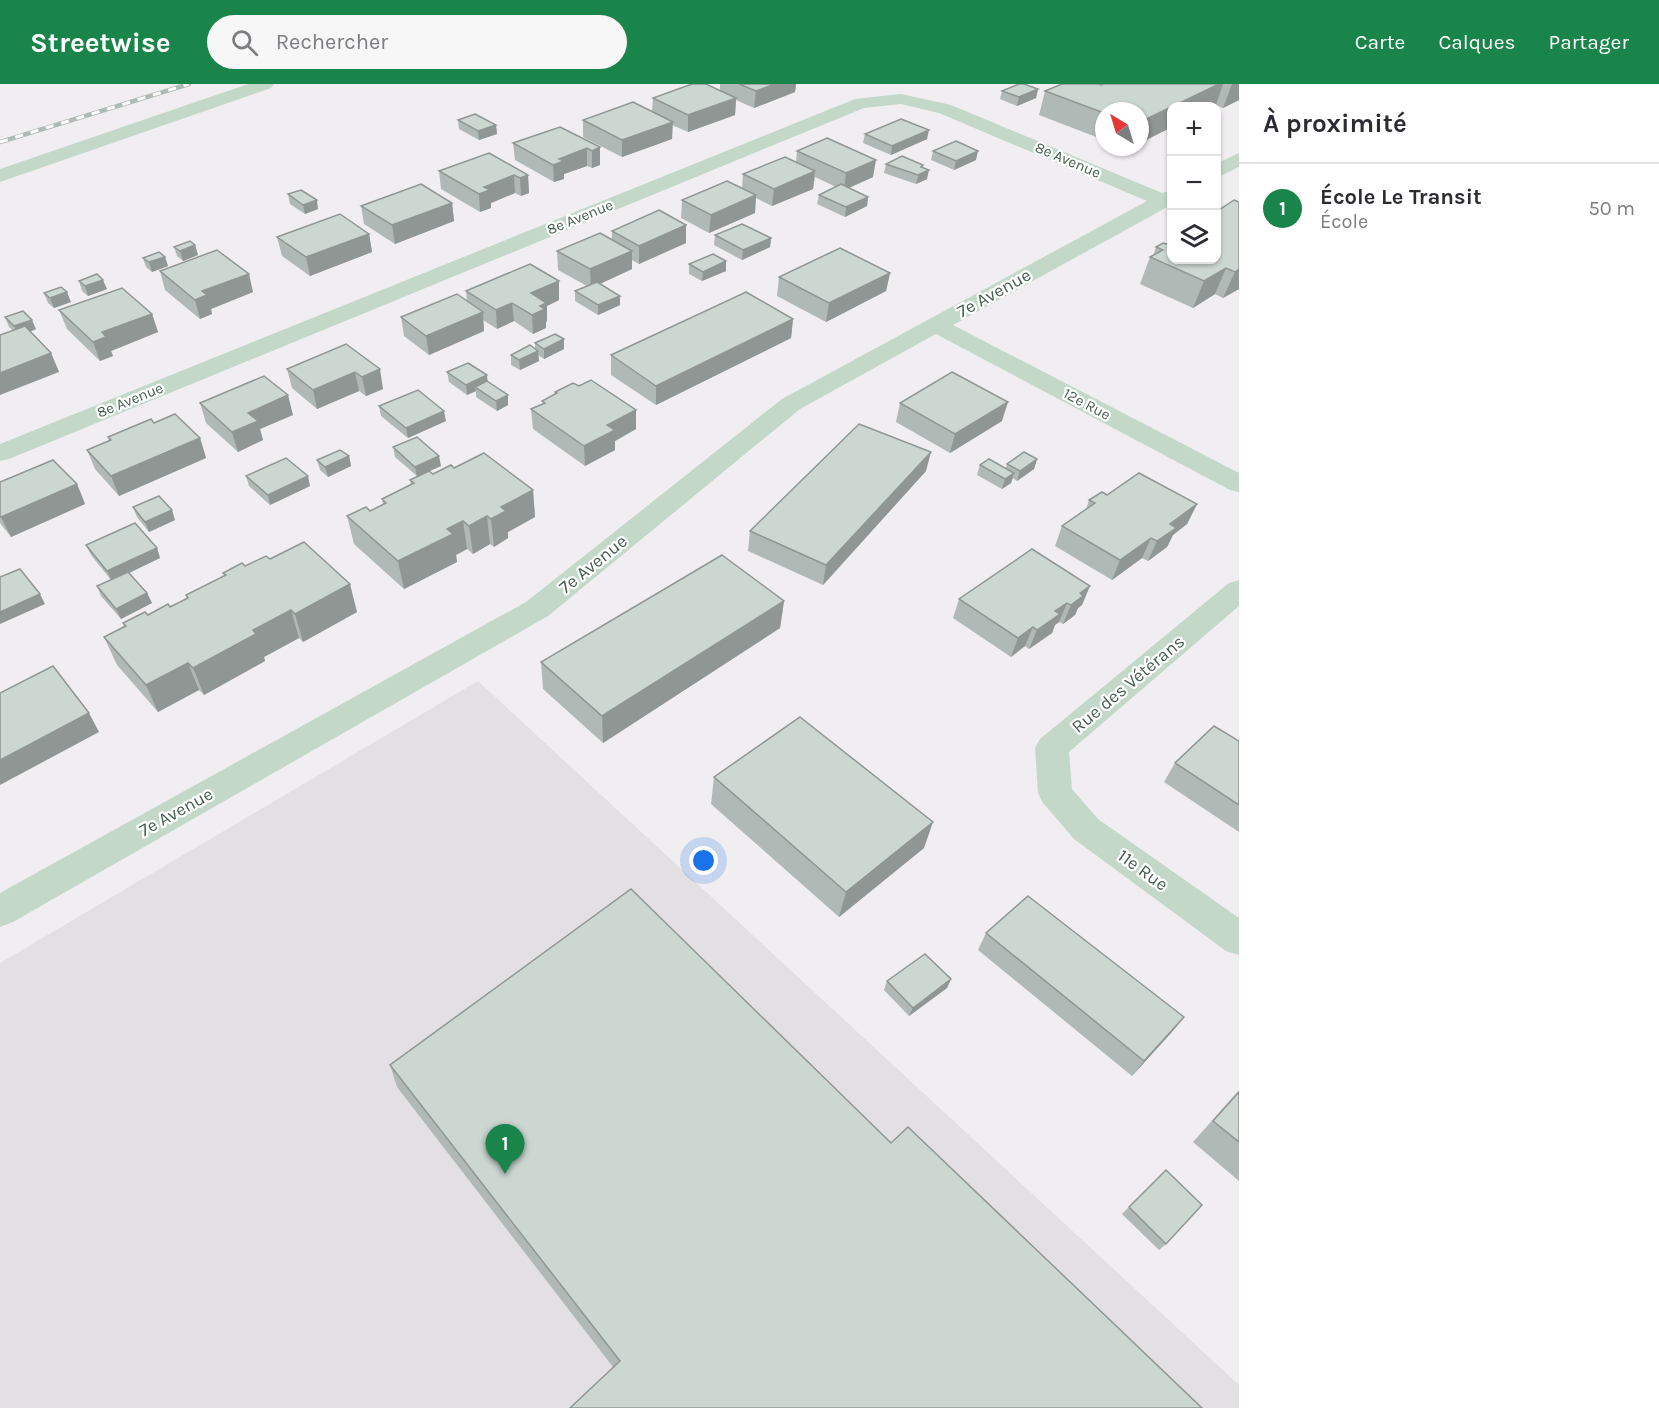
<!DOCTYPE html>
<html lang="fr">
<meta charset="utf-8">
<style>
body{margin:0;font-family:Karla,sans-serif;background:#f7f7f7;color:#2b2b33}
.controls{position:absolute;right:18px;top:18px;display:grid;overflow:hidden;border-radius:12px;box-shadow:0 2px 4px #0004}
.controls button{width:54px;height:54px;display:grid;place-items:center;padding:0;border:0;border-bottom:2px solid #e1e1e2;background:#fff;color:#2b2b33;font:30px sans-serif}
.compass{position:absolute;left:1095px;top:18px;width:54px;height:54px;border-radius:50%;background:#fff;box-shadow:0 2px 4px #0004;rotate:322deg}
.you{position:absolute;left:704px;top:777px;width:21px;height:21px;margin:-15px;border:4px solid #fff;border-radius:50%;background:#1a73e8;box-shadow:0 0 0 9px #1a73e833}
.badge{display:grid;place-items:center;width:39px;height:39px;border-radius:50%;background:#1a854a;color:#fff;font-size:20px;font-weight:700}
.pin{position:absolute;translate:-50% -50px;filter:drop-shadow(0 2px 3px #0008)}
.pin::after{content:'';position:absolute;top:32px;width:21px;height:18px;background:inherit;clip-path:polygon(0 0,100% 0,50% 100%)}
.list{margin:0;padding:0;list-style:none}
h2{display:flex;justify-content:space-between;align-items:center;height:78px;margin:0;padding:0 24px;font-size:26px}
h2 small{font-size:20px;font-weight:400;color:#7c7c81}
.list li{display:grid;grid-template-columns:39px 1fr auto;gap:18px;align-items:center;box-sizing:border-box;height:90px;padding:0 24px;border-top:2px solid #e1e1e2}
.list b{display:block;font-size:22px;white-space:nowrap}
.list p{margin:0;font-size:20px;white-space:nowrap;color:#7c7c81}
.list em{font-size:20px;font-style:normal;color:#7c7c81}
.icon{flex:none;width:33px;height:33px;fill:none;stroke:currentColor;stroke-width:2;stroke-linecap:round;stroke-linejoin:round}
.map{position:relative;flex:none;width:1239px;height:1324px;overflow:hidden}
header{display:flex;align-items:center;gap:36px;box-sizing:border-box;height:84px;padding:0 30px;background:#1a854a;color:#fff}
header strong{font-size:28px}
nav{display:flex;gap:33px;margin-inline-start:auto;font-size:21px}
.search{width:420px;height:54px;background:#f7f7f7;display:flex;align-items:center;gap:15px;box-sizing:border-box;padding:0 21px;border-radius:33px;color:#7c7c81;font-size:22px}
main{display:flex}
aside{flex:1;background:#fff}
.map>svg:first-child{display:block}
.education{fill:#e2e0e2}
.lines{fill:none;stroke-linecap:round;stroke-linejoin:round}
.minor{fill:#c3d8c9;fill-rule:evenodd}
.rail-casing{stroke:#b0bab4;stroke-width:4.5}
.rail{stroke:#fff;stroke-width:3;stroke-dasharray:8;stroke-linecap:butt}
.wall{fill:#b0b9b5}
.shaded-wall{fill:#909693}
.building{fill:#cdd7d2;stroke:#909693;stroke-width:1.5}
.labels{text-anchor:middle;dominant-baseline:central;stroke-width:4.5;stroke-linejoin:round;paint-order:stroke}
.far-street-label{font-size:15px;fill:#445e4d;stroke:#fff}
.street-label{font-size:18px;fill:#445e4d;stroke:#fff}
</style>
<header>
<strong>Streetwise</strong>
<div class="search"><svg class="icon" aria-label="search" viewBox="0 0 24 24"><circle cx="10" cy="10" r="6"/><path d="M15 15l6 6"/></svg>Rechercher</div>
<nav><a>Carte</a><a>Calques</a><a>Partager</a></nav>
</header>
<main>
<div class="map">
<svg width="1239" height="1324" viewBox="0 0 1239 1324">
<rect width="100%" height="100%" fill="#f1eef1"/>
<path class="education" d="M478,597L1239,1301V1324H0V879Z"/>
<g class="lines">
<g class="minor">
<path d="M248,0H274L271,4L0,98V85Z"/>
<path d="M901,10L951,21L1162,109L1172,106L1171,121L953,241L1239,389V408L1230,406L936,250L800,325L548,532L13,838L0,843V809L526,518L782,315L1147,117L939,29L901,20L864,24L9,375L0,377V360L855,15Z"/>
<path d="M1239,69V83L1216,94V80Z"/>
<path d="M1239,496V522L1069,668L1072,705L1098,735L1239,834V871L1226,867L1074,755L1043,719L1038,709L1035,664L1040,655L1229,499Z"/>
</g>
<defs>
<path id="rail" d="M0,58L189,0"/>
</defs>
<use href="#rail" class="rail-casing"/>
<use href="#rail" class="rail"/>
</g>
<g class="wall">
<path d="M720,0H796L795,8L754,24L736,16L735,31L688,48L672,41V55L622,73L583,53V36L652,28L653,14L720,6Z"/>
<path d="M1104,0H1239V16L1223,24L1216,21L1140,59V27H1104V56L1039,31L1045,7L1076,1H1101Z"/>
<path d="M1038,5L1036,14L1017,22L1000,15L1002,7Z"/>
<path d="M458,36L496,41L497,50L479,56L459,45Z"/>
<path d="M865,50L927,55L891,71L863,59Z"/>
<path d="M513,59L600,63V81L592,84L587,82L564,90V95L554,98L515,76Z"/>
<path d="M797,67L873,93L849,104L868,113L867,122L845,133L817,120L819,111L836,103L815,93L813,105L772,122L756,114L755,129L709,149L681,134L682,116L742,104L743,90L796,78Z"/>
<path d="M933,67L976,76L954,86L931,76Z"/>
<path d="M886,80L923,81V84L927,95L916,100L884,89Z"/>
<path d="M439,87L528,91L529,109L521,112L515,109L491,119V124L480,128L441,105Z"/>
<path d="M288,110L318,125L305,130L290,120Z"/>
<path d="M1234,116L1239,205L1223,214L1215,210L1193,224L1140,200L1150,173L1153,172L1156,163L1167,160L1172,176Z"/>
<path d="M452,119L454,137L395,160L364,140L361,122Z"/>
<path d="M612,147L686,159L639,180L632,176V185L600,200L620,221L598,231L575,217V207L587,202L558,186L557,167L612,156Z"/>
<path d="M369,150L372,168L310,192L282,172L277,153Z"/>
<path d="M715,151L771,154L770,163L742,176L714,161Z"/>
<path d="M195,161L198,171L183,177L177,172L174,163Z"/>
<path d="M165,173L168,182L152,188L146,183L143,174Z"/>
<path d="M689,180L726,187L702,197L689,190Z"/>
<path d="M160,187L253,208L211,225L212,230L200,235L165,206Z"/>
<path d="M890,189L886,207L826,238L777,212L779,193Z"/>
<path d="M79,197L107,205L88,212L82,207Z"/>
<path d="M559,197V216L547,222V237L546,238V244L533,250L514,237L497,245L483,236L484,247L429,271L404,252L401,233L467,218L466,207Z"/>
<path d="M44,209L71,218L54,224L48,219Z"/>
<path d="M59,226L152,230L158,248L111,267L113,272L100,277L67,245Z"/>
<path d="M5,233L36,245L30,248L51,269L59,288L9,243Z"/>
<path d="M793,235L791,254L656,321L611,291V271Z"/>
<path d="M535,259L564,265L544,275L538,271L539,277L520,286L511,281V271L535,265Z"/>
<path d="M346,260L383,305L366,312L359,307L317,325L292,304L287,285Z"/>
<path d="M447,288L488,298L508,321L497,327L476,313V307L467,311L449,298Z"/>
<path d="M579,302L636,326V345L615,357V366L585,382L533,345L531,325L543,320L542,317L555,310V308Z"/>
<path d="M200,319L293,331L260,345L263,356L238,368L206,339Z"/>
<path d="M900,319L1002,337L950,369L896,338Z"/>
<path d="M379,322L446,337L408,354L381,332Z"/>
<path d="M154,339L200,354L206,374L119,412L95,385L87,366L109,356L108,353Z"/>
<path d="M393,363L441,382L429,387L433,390L454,384L533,406L535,433L508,448V454L494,463L490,460L473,470L467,465L456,471L457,478L404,505L354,460L347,432L370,427L383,420L382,415L411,401L410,396L417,392L395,373Z"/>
<path d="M349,372L351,382L328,393L320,386L317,376Z"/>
<path d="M1037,375L1034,385L1017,397L1013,394L1011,399L1002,405L977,391L980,381L1006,384L1007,380Z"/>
<path d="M926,387L823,501L748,467L750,447Z"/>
<path d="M246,392L310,402L270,421L249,402Z"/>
<path d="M0,398L77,400L85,420L11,453L0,439Z"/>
<path d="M1107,411L1197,420L1187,440L1173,451L1167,463L1148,477L1142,474L1112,496L1055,462L1062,442L1086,426L1089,416Z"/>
<path d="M133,423L175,436L149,448L137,433Z"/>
<path d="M86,461L157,464L160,474L129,489L147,509L152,519L121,535L101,512L97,502L111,496L91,471Z"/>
<path d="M1032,465L1082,521L1078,524L1075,531L1063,540L1059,538L1055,541L1052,549L1029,565L1025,562L1011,573L953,534L959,515Z"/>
<path d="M270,475L357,528L303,558L299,554L264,573L265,577L204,611L199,606L158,628L117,581L104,553L124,542L123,539L170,523L187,515L186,511L224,492L223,489Z"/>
<path d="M784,517L780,544L603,659L543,605L541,578Z"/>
<path d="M1239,657V748L1164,698L1175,679Z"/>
<path d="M714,693L924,764L839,833L711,720Z"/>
<path d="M986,849L1184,933L1171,949L1132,992L978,866Z"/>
<path d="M951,895L947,904L909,932L884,906L887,897Z"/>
<path d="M390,981L891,1059L1202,1324L613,1283L397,1003Z"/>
<path d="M1239,1006V1097L1193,1058Z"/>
<path d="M1166,1086V1160L1159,1166L1122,1130Z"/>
</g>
<g class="shaded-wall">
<path d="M775,0H796L795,8L754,24L756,7Z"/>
<path d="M1219,0H1223L1216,21L1213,22H1172Z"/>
<path d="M1232,0H1239V16L1223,24Z"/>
<path d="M1038,5L1036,14L1017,22L1019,13Z"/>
<path d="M736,14L735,31L688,48V31Z"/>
<path d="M1172,23V43L1140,59V38Z"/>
<path d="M673,38L672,55L622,73V56Z"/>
<path d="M496,41L497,50L479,56L478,47Z"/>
<path d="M929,46L927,55L891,71L892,62Z"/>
<path d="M600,63V81L592,84V67Z"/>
<path d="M587,64V82L564,90V95L554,98L553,81L559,75Z"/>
<path d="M978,67L976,76L954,86L956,77Z"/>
<path d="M876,76L873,93L844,106L846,89Z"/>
<path d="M923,81L922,89L929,86L927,95L916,100L921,83Z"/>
<path d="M815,87L813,105L772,122L774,105Z"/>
<path d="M514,91L515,109L491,119V124L480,128L479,110L484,103Z"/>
<path d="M528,91L529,109L521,112L520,94Z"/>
<path d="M756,111L755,129L709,149L711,131Z"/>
<path d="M868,113L867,122L845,133L846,123Z"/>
<path d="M317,116L318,125L305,130L303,121Z"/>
<path d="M452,119L454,137L395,160L392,141Z"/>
<path d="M686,141V159L639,180V162Z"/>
<path d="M369,150L372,168L310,192L306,173Z"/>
<path d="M771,154L770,163L742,176L743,166Z"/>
<path d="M195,161L198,171L183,177L180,167Z"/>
<path d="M632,167V185L591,204L590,185Z"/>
<path d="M165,173L168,182L152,188L149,178Z"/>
<path d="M726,177V187L702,197L703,188Z"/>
<path d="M1239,183V205L1223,214L1235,188Z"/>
<path d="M1226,184L1215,210L1193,224L1204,197Z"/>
<path d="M890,189L886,207L826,238L829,219Z"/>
<path d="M249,190L253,208L211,225L212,230L200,235L195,216L202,207Z"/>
<path d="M103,196L107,205L88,212L85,202Z"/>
<path d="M559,197V216L547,222V237L546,238V244L533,250L531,209Z"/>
<path d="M67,208L71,218L54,224L50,214Z"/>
<path d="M620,212V221L598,231V221Z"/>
<path d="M512,219L514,237L497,245L496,226Z"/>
<path d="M483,228L484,247L429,271L426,252Z"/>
<path d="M152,230L158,248L111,267L113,272L100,277L93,258L102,248Z"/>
<path d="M793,235L791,254L656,321V302Z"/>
<path d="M32,236L36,245L19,252L14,242Z"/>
<path d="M564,255V265L544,275V265Z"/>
<path d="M538,267L539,277L520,286L519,276Z"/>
<path d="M51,269L59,288L0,311V289Z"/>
<path d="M380,285L383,305L366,312L362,293Z"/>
<path d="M355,288L359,307L317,325L313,306Z"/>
<path d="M487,291L488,301L475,303L476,307L467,311L466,301Z"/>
<path d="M288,311L293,331L260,345L263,356L238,368L232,348L248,329Z"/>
<path d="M508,311V321L497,327L496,317Z"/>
<path d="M1008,318L1002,337L950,369L955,350Z"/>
<path d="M636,326V345L615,357V366L585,382L584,362L607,341Z"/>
<path d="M444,327L446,337L408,354L406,344Z"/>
<path d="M200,354L206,374L119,412L111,392Z"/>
<path d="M931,368L926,387L823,501L826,481Z"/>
<path d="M349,372L351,382L328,393L325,383Z"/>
<path d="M439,372L441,382L417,393L415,383Z"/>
<path d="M1037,375L1034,385L1017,397L1020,387Z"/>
<path d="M1014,389L1011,399L1002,405L1005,395Z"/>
<path d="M308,392L310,402L270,421L268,411Z"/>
<path d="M77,400L85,420L11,453L1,433Z"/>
<path d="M533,406L535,433L508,448V454L494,463L491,435L501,423Z"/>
<path d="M1197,420L1187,440L1173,451L1167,463L1148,477L1157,457L1170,440Z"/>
<path d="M172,426L175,436L149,448L145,438Z"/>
<path d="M487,432L490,460L473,470L469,442Z"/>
<path d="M463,437L467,465L456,471L457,478L404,505L398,477L447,445Z"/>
<path d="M1151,454L1142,474L1112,496L1120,476Z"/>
<path d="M157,464L160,474L112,497L107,487Z"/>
<path d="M350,500L357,528L303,558L295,530Z"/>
<path d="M1090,502L1082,521L1078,524L1075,531L1063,540L1071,521L1080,509Z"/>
<path d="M147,509L152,519L121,535L116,525Z"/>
<path d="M40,510L45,520L0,540V528Z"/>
<path d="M784,517L780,544L603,659L602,632Z"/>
<path d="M1067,519L1059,538L1055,541L1052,549L1029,565L1037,546L1055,527Z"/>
<path d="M291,526L299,554L264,573L265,577L204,611L193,584L253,546Z"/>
<path d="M1033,543L1025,562L1011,573L1018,554Z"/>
<path d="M188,579L199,606L158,628L146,601Z"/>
<path d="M89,629L99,648L0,701V676Z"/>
<path d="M933,738L924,764L839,833L846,808Z"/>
<path d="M951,895L947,904L909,932L913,924Z"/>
<path d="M1184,933L1171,949L1132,992L1144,977Z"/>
</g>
<g class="building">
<path d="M692,0H706L736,14L688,31L653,14Z"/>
<path d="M739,0H775L756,7Z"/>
<path d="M1019,0H1024L1038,5L1019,13L1002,7Z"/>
<path d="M1062,0H1098L1101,1L1104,0H1219L1140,38V27H1104V29L1045,7Z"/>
<path d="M633,18L673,38L622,56L583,36Z"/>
<path d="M475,30L496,41L478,47L458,36Z"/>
<path d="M901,35L929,46L892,62L865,50Z"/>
<path d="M560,43L600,63L592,67L587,64L559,75L564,77L553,81L513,59Z"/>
<path d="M827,54L876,76L846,89L797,67Z"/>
<path d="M956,57L978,67L956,77L933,67Z"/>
<path d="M489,69L528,91L520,94L514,91L484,103L490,106L479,110L439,87Z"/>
<path d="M902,72L923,81L921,83L929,86L918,91L886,80Z"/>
<path d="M785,73L815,87L774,105L743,90Z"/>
<path d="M727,97L756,111L711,131L682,116Z"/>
<path d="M421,100L452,119L392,141L361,122Z"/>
<path d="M841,100L868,113L846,123L819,111Z"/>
<path d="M301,106L317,116L303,121L288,110Z"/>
<path d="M1234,116L1239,118V185L1235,188L1226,184L1204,197L1150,173L1163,166L1156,163L1163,159L1167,160L1172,158V176H1216V128Z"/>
<path d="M659,126L686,141L639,162L612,147Z"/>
<path d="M340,130L369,150L306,173L277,153Z"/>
<path d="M742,140L771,154L743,166L715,151Z"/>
<path d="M600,149L632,167L590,185L557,167Z"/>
<path d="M190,157L195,161L180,167L174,163Z"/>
<path d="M840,164L890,189L829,219L779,193Z"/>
<path d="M217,166L249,190L202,207L207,211L195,216L160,187Z"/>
<path d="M159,168L165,173L149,178L143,174Z"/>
<path d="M713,170L726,177L703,188L689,180Z"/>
<path d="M530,180L559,197L531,209L546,219L540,222L545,225L532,231L512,219L496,226L466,207Z"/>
<path d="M97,190L103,196L85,202L79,197Z"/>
<path d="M597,198L620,212L598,221L575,207Z"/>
<path d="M61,203L67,208L50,214L44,209Z"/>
<path d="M122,204L152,230L102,248L106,253L93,258L59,226Z"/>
<path d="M746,208L793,235L656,302L611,271Z"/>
<path d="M457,210L483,228L426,252L401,233Z"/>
<path d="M23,227L32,236L14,242L5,233Z"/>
<path d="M25,242L51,269L0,289V251Z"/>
<path d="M555,250L564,255L544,265L535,259Z"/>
<path d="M346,260L380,285L362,293L355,288L313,306L287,285Z"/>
<path d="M530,261L538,267L519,276L511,271Z"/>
<path d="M468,279L487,291L466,301L447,288Z"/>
<path d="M952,288L1008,318L955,350L900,319Z"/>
<path d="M264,292L288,311L248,329L258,337L232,348L200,319Z"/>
<path d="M591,296L636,326L607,341L615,346L584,362L531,325L545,319L542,317L557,309L555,308L573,299L579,302Z"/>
<path d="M487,297L508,311L496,317L475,303Z"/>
<path d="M418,306L444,327L406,344L379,322Z"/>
<path d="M175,330L200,354L111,392L87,366L111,356L108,353L151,335L154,339Z"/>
<path d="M859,340L931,368L826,481L750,447Z"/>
<path d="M417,353L439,372L415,383L393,363Z"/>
<path d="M340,366L349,372L325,383L317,376Z"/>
<path d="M1024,368L1037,375L1020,387L1007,380Z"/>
<path d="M484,369L533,406L501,423L506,427L491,435L487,432L469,442L463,437L447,445L453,450L398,477L347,432L366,423L370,427L386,419L382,415L414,399L410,396L429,387L433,390L451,381L454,384Z"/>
<path d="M286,374L308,392L268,411L246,392Z"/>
<path d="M989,375L1014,389L1005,395L980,381Z"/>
<path d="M53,376L77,400L1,433L0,432V398Z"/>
<path d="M1139,389L1197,420L1170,440L1176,444L1157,457L1151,454L1120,476L1062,442L1095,419L1089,416L1102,408L1107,411Z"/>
<path d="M159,412L172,426L145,438L133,423Z"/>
<path d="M135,439L157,464L107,487L86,461Z"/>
<path d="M304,458L350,500L295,530L291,526L253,546L256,550L193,584L188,579L146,601L104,553L126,542L123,539L145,528L148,531L168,520L170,523L188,514L186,511L226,491L223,489L242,479L245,482L266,472L270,475Z"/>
<path d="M1032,465L1090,502L1080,509L1083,512L1071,521L1067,519L1055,527L1060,530L1037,546L1033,543L1018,554L959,515Z"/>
<path d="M722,471L784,517L602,632L541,578Z"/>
<path d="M20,485L40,510L0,528V493Z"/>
<path d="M128,488L147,509L116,525L97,502Z"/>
<path d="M53,582L89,629L0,676V609Z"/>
<path d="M800,633L933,738L846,808L714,693Z"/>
<path d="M1214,642L1239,657V721L1175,679Z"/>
<path d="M631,805L891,1059L908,1043L1202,1324H570L620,1277L390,981Z"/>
<path d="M1028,812L1184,933L1144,977L986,849Z"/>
<path d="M925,870L951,895L913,924L887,897Z"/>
<path d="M1239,1008V1058L1213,1037Z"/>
<path d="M1166,1086L1202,1121L1166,1160L1129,1123Z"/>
</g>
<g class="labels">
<g class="far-street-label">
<text transform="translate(1068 76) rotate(23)">8e Avenue</text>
<text transform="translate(580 133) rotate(-22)">8e Avenue</text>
<text transform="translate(130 316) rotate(-22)">8e Avenue</text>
<text transform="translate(1087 320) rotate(28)">12e Rue</text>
</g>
<g class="street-label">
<text transform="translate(994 209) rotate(-29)">7e Avenue</text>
<text transform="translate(593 480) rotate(-39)">7e Avenue</text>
<text transform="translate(1128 600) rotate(-40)">Rue des Vétérans</text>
<text transform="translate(176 728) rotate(-29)">7e Avenue</text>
<text transform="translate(1143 786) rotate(36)">11e Rue</text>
</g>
</g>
</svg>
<div class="controls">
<button>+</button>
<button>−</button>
<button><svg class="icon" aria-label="layers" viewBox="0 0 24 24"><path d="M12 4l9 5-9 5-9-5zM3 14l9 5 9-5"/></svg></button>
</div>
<svg class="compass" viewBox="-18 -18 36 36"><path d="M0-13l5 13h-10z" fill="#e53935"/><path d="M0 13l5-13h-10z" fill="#7c7c81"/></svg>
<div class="you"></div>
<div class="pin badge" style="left:505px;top:1090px">1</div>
</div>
<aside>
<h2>À proximité<small></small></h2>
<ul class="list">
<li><span class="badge">1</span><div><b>École Le Transit</b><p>École</p></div><em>50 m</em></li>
</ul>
</aside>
</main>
